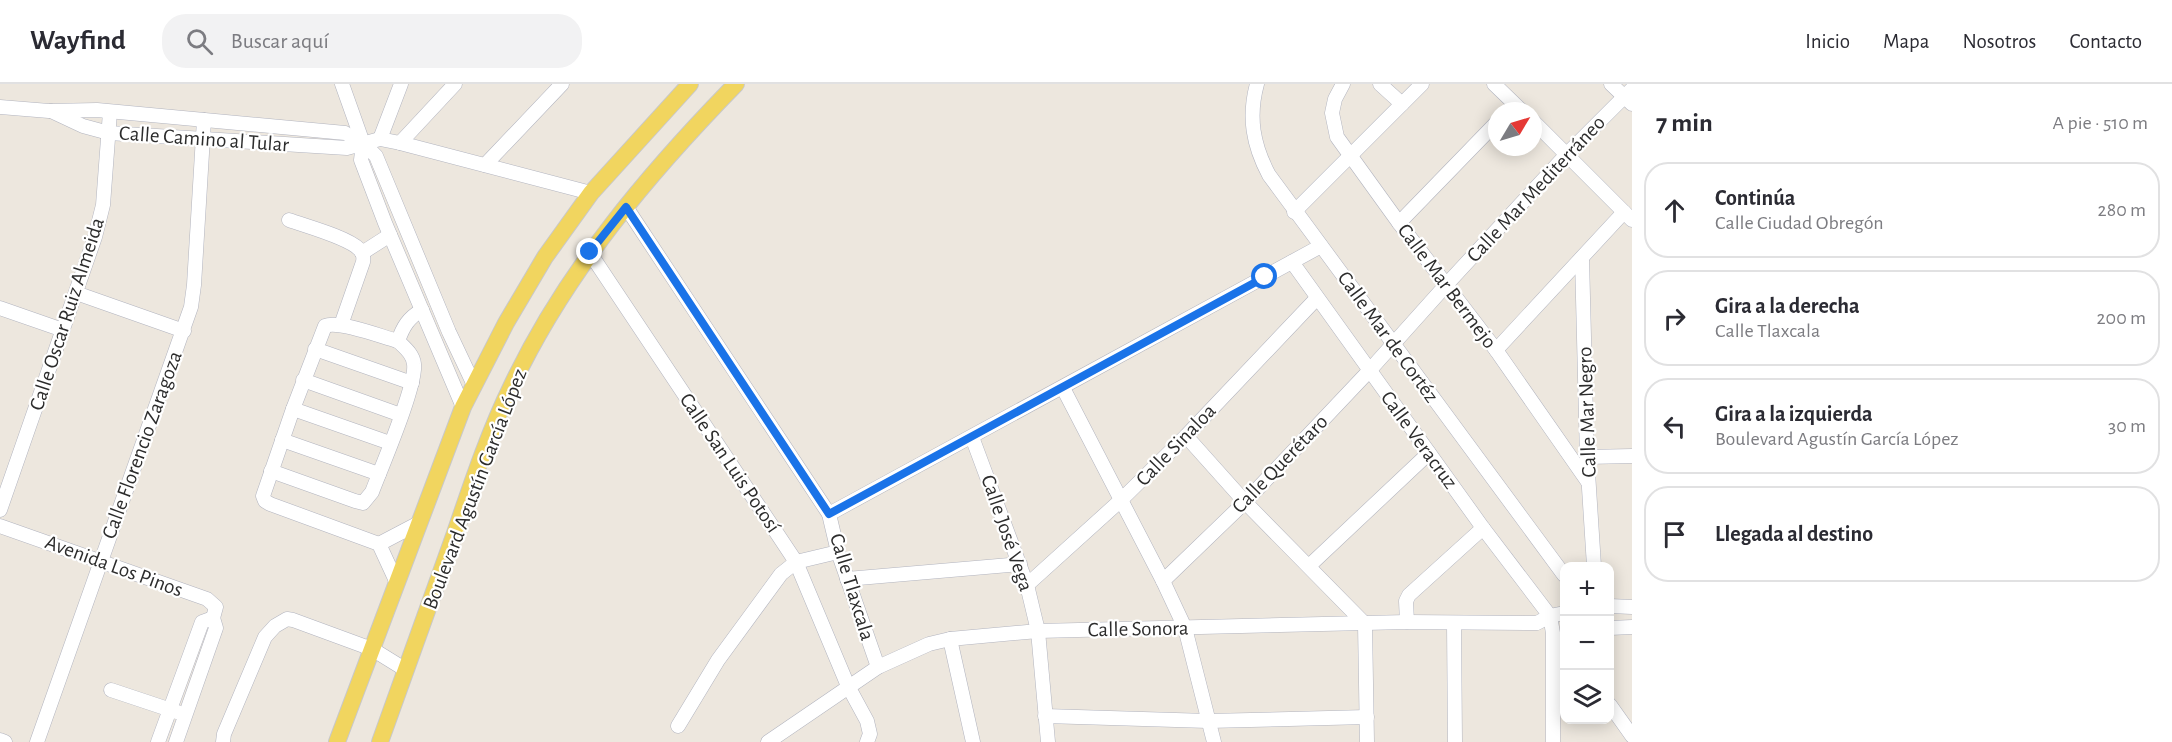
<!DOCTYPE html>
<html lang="es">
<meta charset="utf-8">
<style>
body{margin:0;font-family:"Alegreya Sans",sans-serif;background:#f2f2f3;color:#2b2b33}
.controls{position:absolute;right:18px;bottom:18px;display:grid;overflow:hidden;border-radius:12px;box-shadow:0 3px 15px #0003}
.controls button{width:54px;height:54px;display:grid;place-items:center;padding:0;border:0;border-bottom:2px solid #e1e1e2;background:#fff;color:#2b2b33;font:30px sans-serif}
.compass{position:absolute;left:1488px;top:18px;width:54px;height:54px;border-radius:50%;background:#fff;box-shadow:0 3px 15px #0003;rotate:52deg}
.stop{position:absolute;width:18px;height:18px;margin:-14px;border:4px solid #1a73e8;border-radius:50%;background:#fff}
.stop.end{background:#1a73e8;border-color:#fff;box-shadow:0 2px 6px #0008}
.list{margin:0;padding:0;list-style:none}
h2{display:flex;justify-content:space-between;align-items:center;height:78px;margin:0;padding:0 24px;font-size:26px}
h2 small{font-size:20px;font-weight:400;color:#7c7c81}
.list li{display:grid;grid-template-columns:39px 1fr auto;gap:18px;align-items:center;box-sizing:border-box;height:96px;margin:0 12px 12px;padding:0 12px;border:2px solid #e1e1e2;border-radius:24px}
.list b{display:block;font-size:22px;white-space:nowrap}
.list p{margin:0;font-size:20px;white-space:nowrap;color:#7c7c81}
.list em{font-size:20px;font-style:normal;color:#7c7c81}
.icon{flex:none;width:33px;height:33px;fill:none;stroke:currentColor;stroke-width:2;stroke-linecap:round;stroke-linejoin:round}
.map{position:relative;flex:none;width:1632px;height:658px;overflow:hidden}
header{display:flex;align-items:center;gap:36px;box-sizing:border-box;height:84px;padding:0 30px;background:#fff;border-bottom:2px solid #e1e1e2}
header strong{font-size:28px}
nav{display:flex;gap:33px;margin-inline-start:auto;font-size:21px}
.search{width:420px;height:54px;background:#f2f2f3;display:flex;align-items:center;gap:15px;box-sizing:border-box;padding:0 21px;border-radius:24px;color:#7c7c81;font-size:22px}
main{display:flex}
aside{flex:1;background:#fff}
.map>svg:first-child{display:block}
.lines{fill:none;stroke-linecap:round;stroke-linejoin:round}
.minor-casing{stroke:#b2b4bf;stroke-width:15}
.major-casing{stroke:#c8c8c8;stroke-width:18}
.minor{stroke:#fff;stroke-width:14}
.major{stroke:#f1d55f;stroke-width:16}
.route{stroke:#1a73e8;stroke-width:8}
.labels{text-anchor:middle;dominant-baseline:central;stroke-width:4.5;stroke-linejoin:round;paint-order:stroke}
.street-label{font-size:21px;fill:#2c2c2c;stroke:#fff}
</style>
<header>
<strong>Wayfind</strong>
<div class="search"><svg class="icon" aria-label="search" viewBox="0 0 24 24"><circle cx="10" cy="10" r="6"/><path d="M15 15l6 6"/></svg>Buscar aquí</div>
<nav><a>Inicio</a><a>Mapa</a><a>Nosotros</a><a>Contacto</a></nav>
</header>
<main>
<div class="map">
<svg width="1632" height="658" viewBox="0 0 1632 658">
<rect width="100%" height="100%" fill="#ede7de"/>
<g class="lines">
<defs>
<g id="minor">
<path d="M342,0L363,59L361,76L385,139L463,323"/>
<path d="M1257,0C1248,33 1253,61 1269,91L1564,491"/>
<path d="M1343,0L1335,15L1332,29L1337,53L1399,139L1496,266L1588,398"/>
<path d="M1380,0L1402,20"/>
<path d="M1494,0L1522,27"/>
<path d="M1611,0L1632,20"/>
<path d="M0,23L49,27L97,26L345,49L363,59L376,72L449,248L474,301"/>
<path d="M51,27L83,42L109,49L347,64L380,55L400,59L591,109"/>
<path d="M1533,37L1632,136"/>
<path d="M380,55L401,0"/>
<path d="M400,59L455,0"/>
<path d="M485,81L562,0"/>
<path d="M626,123L829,430L838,468L878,583"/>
<path d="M1294,128L1422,0"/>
<path d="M289,136C305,142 347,153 359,165C363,169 364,172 363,178L341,241"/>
<path d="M1399,139L1497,38"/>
<path d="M362,169L390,151"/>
<path d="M590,169L796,478L848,602L867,637L870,650L867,658"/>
<path d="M1582,174L1587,373L1594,482"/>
<path d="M1292,178L1483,444L1550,532L1553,549V658"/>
<path d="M76,209L184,247"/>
<path d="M0,224L63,246"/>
<path d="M315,265L412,299"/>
<path d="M1496,266L1624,128"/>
<path d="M303,296L401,331"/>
<path d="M1063,304L1163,497L1185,544L1214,658"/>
<path d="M293,325L390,359"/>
<path d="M1186,352L1245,418L1365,540L1367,658"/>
<path d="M972,353L1027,501L1038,547L1048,658"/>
<path d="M282,356L379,390"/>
<path d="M1587,373L1632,372"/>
<path d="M271,387L355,417L363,419L372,408C381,384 417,301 414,280C413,270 405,264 398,257"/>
<path d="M0,426L95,153L103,121L110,28"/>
<path d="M829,430L1321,162"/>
<path d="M0,442L207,515L216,523L213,534"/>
<path d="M379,460L419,439"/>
<path d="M1309,482L1429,369"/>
<path d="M847,495L1020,480"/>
<path d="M1163,497L1245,418L1369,287L1447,200L1567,70L1632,5"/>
<path d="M397,499L379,460L270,420L265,417L263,412L293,325L325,242C339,236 382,253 398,257C403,243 408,234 422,226"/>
<path d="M1027,501L1121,416L1186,352L1317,214"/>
<path d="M1610,522L1632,523"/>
<path d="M1407,538L1406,517L1409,511L1483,444"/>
<path d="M1454,539L1455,658"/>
<path d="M1610,544L1632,543"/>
<path d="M950,555L973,658"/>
<path d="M111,606L177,628"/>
<path d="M1610,621L1632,652"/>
<path d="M1045,632L1208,637L1367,633"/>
<path d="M678,642L718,576L781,490L796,478L838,468"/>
<path d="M0,656L5,658"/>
<path d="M37,658L191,223L194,201L204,36"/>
<path d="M158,658L202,538L213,534"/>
<path d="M176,658L216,544L213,534"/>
<path d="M223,658L224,650L265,553L275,542L287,535L293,536L372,565L406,586"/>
<path d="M768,658L878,583L929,560L950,555L1038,547L1407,538L1537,539L1550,532L1564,529"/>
</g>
<g id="major">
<path d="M337,658L463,323L506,239L545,173L591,109L690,0"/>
<path d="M380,658C405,588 430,518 455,449C472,399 489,348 512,301C566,187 649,89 736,0"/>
</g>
</defs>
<use href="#minor" class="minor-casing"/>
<use href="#major" class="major-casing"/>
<use href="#minor" class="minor"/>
<use href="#major" class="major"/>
</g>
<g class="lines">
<path class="route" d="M590,168L626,123L829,430L1265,193"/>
</g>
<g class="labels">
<g class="street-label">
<text transform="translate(204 55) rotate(4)">Calle Camino al Tular</text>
<text transform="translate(1536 105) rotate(-47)">Calle Mar Mediterráneo</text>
<text transform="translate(1447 202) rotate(53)">Calle Mar Bermejo</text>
<text transform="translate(67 230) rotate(-72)">Calle Oscar Ruiz Almeida</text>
<text transform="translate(1388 253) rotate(54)">Calle Mar de Cortéz</text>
<text transform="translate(1587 328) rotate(-92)">Calle Mar Negro</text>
<text transform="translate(1419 356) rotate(54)">Calle Veracruz</text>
<text transform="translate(142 361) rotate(-70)">Calle Florencio Zaragoza</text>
<text transform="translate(1176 361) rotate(-46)">Calle Sinaloa</text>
<text transform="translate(730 379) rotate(56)">Calle San Luis Potosí</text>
<text transform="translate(1280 380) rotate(-46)">Calle Querétaro</text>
<text transform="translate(475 405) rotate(-69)">Boulevard Agustín García López</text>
<text transform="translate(1007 449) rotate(71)">Calle José Vega</text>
<text transform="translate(114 482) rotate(20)">Avenida Los Pinos</text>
<text transform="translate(852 503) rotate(73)">Calle Tlaxcala</text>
<text transform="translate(1138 545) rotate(-1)">Calle Sonora</text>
</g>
</g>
</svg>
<div class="controls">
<button>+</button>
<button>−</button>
<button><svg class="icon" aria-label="layers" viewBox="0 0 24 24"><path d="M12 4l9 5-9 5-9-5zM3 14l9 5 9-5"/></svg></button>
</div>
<svg class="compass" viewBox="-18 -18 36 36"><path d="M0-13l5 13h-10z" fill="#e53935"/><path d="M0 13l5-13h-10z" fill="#7c7c81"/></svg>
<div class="stop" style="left:1265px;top:193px"></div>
<div class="stop end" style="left:590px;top:168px"></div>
</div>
<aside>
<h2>7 min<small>A pie · 510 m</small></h2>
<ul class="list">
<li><svg class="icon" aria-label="ahead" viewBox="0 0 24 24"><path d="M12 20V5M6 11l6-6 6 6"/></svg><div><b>Continúa</b><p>Calle Ciudad Obregón</p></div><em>280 m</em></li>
<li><svg class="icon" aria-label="right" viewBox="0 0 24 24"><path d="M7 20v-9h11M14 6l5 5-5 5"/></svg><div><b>Gira a la derecha</b><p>Calle Tlaxcala</p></div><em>200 m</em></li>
<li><svg class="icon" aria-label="left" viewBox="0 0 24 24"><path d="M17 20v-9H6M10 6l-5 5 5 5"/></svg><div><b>Gira a la izquierda</b><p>Boulevard Agustín García López</p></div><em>30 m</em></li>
<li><svg class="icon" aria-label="arrive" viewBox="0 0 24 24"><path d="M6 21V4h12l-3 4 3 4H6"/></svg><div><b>Llegada al destino</b></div></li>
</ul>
</aside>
</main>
